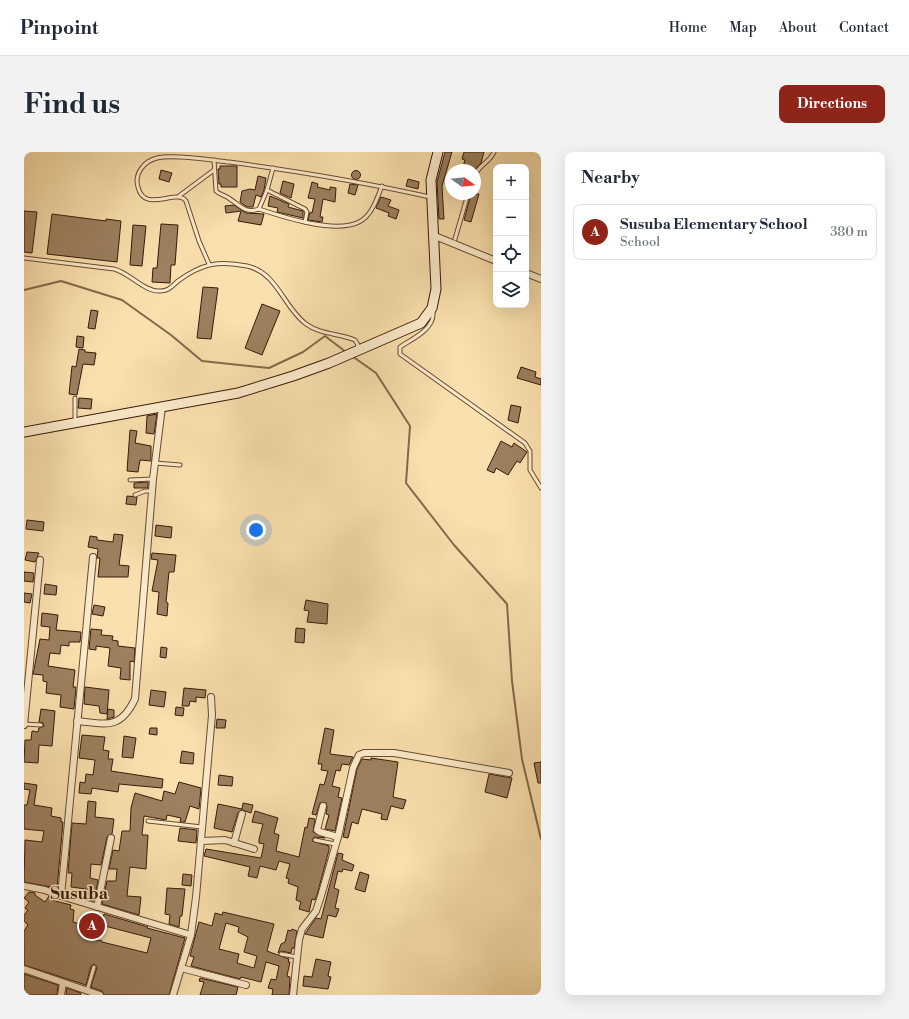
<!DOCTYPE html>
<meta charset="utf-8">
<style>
body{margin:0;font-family:"Libre Bodoni",serif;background:#f2f2f3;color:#1f2937}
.controls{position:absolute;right:12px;top:12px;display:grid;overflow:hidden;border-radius:8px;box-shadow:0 4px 16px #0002}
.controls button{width:36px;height:36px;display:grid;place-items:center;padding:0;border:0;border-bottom:1px solid #e0e1e3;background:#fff;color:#1f2937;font:20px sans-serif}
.compass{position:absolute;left:421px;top:12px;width:36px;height:36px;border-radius:50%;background:#fff;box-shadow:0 4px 16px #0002;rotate:105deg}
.you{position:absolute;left:232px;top:378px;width:14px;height:14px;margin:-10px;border:3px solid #fff;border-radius:50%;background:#1a73e8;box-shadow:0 0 0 6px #1a73e833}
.badge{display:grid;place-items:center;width:26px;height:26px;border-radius:50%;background:#8f2418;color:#fff;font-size:13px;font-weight:700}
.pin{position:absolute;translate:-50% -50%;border:2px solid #fff;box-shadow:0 1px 4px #0006}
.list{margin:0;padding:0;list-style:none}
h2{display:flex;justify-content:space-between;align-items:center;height:52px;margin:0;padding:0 16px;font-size:17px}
h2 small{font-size:13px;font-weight:400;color:#747a83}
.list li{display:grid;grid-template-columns:26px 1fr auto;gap:12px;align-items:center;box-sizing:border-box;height:56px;margin:0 8px 8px;padding:0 8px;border:1px solid #e0e1e3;border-radius:8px}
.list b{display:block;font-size:15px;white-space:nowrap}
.list p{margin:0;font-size:13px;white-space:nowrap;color:#747a83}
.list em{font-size:13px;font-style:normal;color:#747a83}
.icon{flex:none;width:22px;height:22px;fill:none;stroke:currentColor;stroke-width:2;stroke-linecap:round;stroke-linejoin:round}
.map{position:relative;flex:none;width:517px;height:843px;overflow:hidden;border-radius:8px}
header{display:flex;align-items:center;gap:24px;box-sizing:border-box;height:56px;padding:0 20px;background:#fff;border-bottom:1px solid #e0e1e3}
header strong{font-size:19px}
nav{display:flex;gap:22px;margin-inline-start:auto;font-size:14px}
.intro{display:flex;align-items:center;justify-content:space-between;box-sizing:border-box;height:96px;padding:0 24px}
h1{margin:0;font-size:28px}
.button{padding:10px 18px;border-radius:8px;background:#8f2418;color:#fff;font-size:14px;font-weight:700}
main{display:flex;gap:24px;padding:0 24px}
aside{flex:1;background:#fff;border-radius:8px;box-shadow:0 4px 16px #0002}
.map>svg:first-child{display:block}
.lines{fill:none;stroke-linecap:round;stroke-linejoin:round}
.stream{stroke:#85684b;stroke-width:2}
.building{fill:#9d805f;stroke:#39190a;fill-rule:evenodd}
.lane-casing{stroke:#694b33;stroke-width:5}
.street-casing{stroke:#694b33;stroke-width:8}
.secondary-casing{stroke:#39190a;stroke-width:11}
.lane{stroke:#fcebca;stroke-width:3}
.street{stroke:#fcebca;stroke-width:6}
.secondary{stroke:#fcebca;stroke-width:9}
.labels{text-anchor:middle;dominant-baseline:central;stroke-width:3;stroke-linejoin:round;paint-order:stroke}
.quarter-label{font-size:17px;font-weight:bold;fill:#39190a;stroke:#fcebca}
</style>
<header>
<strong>Pinpoint</strong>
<nav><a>Home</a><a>Map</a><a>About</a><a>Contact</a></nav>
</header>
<div class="intro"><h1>Find us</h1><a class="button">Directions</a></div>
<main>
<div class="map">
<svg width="517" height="843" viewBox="0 0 517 843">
<rect width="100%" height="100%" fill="#fae0ae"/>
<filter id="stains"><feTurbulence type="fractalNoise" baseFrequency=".005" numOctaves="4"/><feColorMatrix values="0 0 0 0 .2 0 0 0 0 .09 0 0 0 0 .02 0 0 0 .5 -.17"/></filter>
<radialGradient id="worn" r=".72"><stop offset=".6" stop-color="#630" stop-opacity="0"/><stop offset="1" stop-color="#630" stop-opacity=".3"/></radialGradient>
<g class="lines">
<g class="stream">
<path d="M0,138L37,129L98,148L147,183L178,209L245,216L279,200L301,184L322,200"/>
<path d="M328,204L352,221L386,274L382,331L430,393L483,452L488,529L498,607L517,687"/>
</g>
</g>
<g class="building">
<path d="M421,0H428L418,34L420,67H415L413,30Z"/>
<path d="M440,0H460L457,11L450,18H438L441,8L438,7Z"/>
<path d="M196,14H213V35H197V32H195L194,17H196Z"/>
<path d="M137,18L148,21L145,30L135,27Z"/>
<circle cx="332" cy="23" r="4.5"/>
<path d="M234,24L242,26L240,38L237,45L232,43L229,55H223L216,50L218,39L226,37L231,38Z"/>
<path d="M384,27L395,30L394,37L382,34Z"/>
<path d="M259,29L270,32L267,46L256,41Z"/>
<path d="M288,30L294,32L293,35L306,38V35L312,36L311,50L299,47L296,65H299L298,70L284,68L286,60L288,61L291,47L284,46Z"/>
<path d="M326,32L334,33L331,43L324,41Z"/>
<path d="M447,42H455L447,70L440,68Z"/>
<path d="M246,44L265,52L264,55L279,59V66L253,60L254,56L244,54Z"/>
<path d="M357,45L367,48L364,54L375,58L372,67L364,64L365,61L352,56Z"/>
<path d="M210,53L222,61L240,62L237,73L214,69L217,59L202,61L201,54Z"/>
<path d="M0,59L13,60L8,101L0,100Z"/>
<path d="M28,62L82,69V67L97,69L93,110L23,102Z"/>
<path d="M137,72L154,73L151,113H147L146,131L128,130L129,116H133Z"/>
<path d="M109,73L122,74L118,114L106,113Z"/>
<path d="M179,135L194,136L187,187L173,186Z"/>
<path d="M238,152L256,159L238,203L221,196Z"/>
<path d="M67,158L74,159L71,177L64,176Z"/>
<path d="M53,184L60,185L59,196L52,195Z"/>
<path d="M55,197L61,198V200L72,201L70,213L59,212L53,243L45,242L48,214L52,215Z"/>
<path d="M497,215L512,220L511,225L517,227V233L493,226Z"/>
<path d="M55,246L68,247L67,257L54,256Z"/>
<path d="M487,253L497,255L494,271L484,268Z"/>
<path d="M133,262L130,282L122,281L123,264Z"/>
<path d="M106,278L113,279L111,291L127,294V309L116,308L114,320L103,319Z"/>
<path d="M477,289L488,295L490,291L503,300L496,311L493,309L484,323L472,316L470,321L463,318Z"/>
<path d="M124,330V336H110V331Z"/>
<path d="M103,344L113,345L112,353L102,352Z"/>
<path d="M3,368L20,370L19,379L2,377Z"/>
<path d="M132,373L148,375L147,386L131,384Z"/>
<path d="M90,382L99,383L95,413L105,414L104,425H74L76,406H73L74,397L64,395L66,384L73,385V388L89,390Z"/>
<path d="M3,400L15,401L11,410L1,408Z"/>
<path d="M128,401L152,403L150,420H145L142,450L144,451L143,464L133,462L135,440L128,439L134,408L127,407Z"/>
<path d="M0,420L10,421L9,430L0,429Z"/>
<path d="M21,432L33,434L32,443L20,442Z"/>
<path d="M0,441L8,442L6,451L0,450Z"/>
<path d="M282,448L304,452L303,472L283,470L285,459L280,458Z"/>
<path d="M70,453L81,455L79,464L68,462Z"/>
<path d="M18,461L34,463L32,478L57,480L56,490H45V494L37,493L36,502L26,501L24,514L51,518L49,535H52L50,557L36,555L37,543L22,541L23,530L19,529V523L9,522L16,487L25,488L26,475L17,474Z"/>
<path d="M272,476L281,477L280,491L271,490Z"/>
<path d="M67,477L78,478L77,483L89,484L88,488L94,489V494L111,496L110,510L106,509V528L96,527L97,516L84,514L86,496L72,494V498L65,497Z"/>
<path d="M137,495L143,496L142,506L136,505Z"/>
<path d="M61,535L85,538L83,562L76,561L75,554L60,552Z"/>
<path d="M160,536L182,538L181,546L172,545V550L166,549L165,554H158Z"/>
<path d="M127,538L142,540L140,555L125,553Z"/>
<path d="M152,555L160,556L159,564L151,563Z"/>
<path d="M17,557L31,559L28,594L15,593L14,611L0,610L1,588H7L8,579L14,580L15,576L20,574L19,571L15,570Z"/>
<path d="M84,557L90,558V565L83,567Z"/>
<path d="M193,567L202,568L201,576H192Z"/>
<path d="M126,576H133V583L125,582Z"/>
<path d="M301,576L310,578L306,602L329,605L325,613L318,612L316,619L312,618L308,634L316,636L314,645L318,646L311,679L301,677L305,663L302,662L303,655L302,651H296L292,663L288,662L296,632L300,633L304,619L297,618L298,612H294Z"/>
<path d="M58,583L81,585L79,598L85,599L84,607H89L87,619L139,627L138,636L95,632L94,640L68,636L67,642L55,641L56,630L61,631L62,622L69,623L71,608L55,606Z"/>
<path d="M100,584L112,586L109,606L98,605Z"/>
<path d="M158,599L170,601L169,612L156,611Z"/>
<path d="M347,606L374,610L369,645L382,648L379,657L367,654L363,668L357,667L358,662L338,657L334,672L328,670L324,686L319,685L333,617L338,607L347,608Z"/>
<path d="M517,610V631H514L510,611Z"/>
<path d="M465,622L488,626L483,646L461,640Z"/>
<path d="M195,623L209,625L208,634L194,633Z"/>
<path d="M155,630L177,636L175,657L166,654L161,670H156L157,666L143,663L142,668L120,664L118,683H124L122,717L106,715L103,744L117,745L115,763L78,752L83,729H92L93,717H85L89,698L95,699L98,679H106L107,656L111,641L138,649L140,639L151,642Z"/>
<path d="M0,631L13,633L10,653L28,656L27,664L37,666V670H39L33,736L0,730L1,688L18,690L20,679L0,677V653H3L6,638L0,637Z"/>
<path d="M64,649L72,650L71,665L90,667L88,682L83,685L77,713L67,712L66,726L74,728L70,749L66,748L67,743L62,742V737L47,735L48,721H44L48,671L62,672Z"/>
<path d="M219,651L229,653L227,661L218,658Z"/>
<path d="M194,652L218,657L214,661L208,680L190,676Z"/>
<path d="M231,659L254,666L250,681L255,683L252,699L275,705L281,675L283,676L285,666L291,667L289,680L301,686L290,685L288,689L305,694V698L293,743L291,748L288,747L285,760L275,757L277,750L272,748L274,735L264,731L265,727L262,726L266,712L255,709L252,718L236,714L233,726L224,724L226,715L180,704L182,697L237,706L240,692L235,691V687L239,672L228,670Z"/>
<path d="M156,676L173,678L172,691L154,689Z"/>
<path d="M314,701L319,702L318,708L330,713L328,719L319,717L318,720L314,719L310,736L315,738L311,756L315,757L312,765L304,763L299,786L281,782L292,766L297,767Z"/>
<path d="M336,720L345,723L341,740L331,737Z"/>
<path d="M159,722L168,723L167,734L158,733Z"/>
<path d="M143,736L161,737L158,764H156L155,775L145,772L146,763L141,762Z"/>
<path d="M5,740L11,741V743L21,750L25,744L31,749L47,753L46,757L50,758L49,770L60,773L61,767L73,771L69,787L78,789V790L123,801L127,786L77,773L80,762L124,775L123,776L161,786L145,843H80L78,839L67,835L73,815L70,812L67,814L62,833L0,813V779L4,773L0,769V763L4,758L1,756L5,750L0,746Z"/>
<path d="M199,760L250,772L243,799L265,807L264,810H266L263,824L266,825L265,843H248L249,837L244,836L247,827L252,828L255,814L242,810L237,830L217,825L216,827L167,814L170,805L166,804L175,770L188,774L191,761L198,763ZM202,771L215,775L214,780L224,785L220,800L233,804L230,816L213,811L215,802L195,797Z"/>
<path d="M268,777L273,779L270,796H268L267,801L257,799L254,801L257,792L261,790L264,778L267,779Z"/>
<path d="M292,807L307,810L304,824L307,825L304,837L279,834L280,824L288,825Z"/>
<path d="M0,822L34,833L33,843H0Z"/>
<path d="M176,826L214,835L212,843H176L180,830L175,829Z"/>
<path d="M43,836L57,841L56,843H42Z"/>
</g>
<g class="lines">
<defs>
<g id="lane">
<path d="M190,8L192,39C196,43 201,43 206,47C216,53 221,62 235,57L243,38L249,16"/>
<path d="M451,23C455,13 466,10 470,0"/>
<path d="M243,38L281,57L283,60L281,70"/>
<path d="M155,44L190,18"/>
<path d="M235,57C259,65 311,82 335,70C348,64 353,46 358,34"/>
<path d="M431,87L444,42"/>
<path d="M0,106L90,117C106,121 120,140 136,139C145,139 148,134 154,129C177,112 194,108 223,114C254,121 259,155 282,172C297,183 315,181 331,188L334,193L333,196"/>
<path d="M185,112L175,89L162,49C153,36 120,62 114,35C110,22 120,9 133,6C150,2 187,8 205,10C273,19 339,30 406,45"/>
<path d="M409,160C411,177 388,187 376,195V202L501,291L506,299V318L517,336"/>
<path d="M51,270V246"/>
<path d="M131,311L156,313"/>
<path d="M106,328L129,327"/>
<path d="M111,343L121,339H128"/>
<path d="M0,572L17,573"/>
<path d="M124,669L178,675"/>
<path d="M291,688L311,692"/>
<path d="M257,802L273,805"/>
<path d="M63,839L70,815"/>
</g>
<g id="street">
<path d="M411,84L472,109"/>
<path d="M502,121L517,127"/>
<path d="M53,569C83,572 96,578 111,547L129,327L138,255"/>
<path d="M0,573L16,408"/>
<path d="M299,654L293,678L296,680L314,685"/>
<path d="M178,689L201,688L230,697"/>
<path d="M210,691L218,662"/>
<path d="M0,734L21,738L37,744L167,783"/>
<path d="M37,744L69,405"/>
<path d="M73,755L87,686"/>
<path d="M157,816L222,833"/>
<path d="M0,817L76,843"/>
<path d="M37,843L39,831"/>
<path d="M149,843L167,783L172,745L188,563L187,545"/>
<path d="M269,843L275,788L278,777L292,759L297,744L314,685L329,616L335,603L340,601H370L485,621"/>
</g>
<path id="secondary" d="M0,280L214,241L269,224L305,211L397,171L408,156L412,137L407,28L414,0"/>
</defs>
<use href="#lane" class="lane-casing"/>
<use href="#street" class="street-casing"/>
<use href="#secondary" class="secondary-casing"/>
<use href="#lane" class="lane"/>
<use href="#street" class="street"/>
<use href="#secondary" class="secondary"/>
</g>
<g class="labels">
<g class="quarter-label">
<text x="55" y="742">Susuba</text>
</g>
</g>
<rect width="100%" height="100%" filter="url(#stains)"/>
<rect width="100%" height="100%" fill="url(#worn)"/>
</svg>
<div class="controls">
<button>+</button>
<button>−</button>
<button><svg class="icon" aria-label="locate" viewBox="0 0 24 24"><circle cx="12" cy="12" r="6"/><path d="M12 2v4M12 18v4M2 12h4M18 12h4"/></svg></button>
<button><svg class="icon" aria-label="layers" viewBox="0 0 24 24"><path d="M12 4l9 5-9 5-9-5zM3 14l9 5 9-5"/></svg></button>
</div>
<svg class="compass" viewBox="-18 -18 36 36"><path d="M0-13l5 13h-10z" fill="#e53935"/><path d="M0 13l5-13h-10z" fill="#747a83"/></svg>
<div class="you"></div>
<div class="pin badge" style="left:68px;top:774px">A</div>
</div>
<aside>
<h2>Nearby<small></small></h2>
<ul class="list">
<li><span class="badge">A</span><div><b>Susuba Elementary School</b><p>School</p></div><em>380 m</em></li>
</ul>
</aside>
</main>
